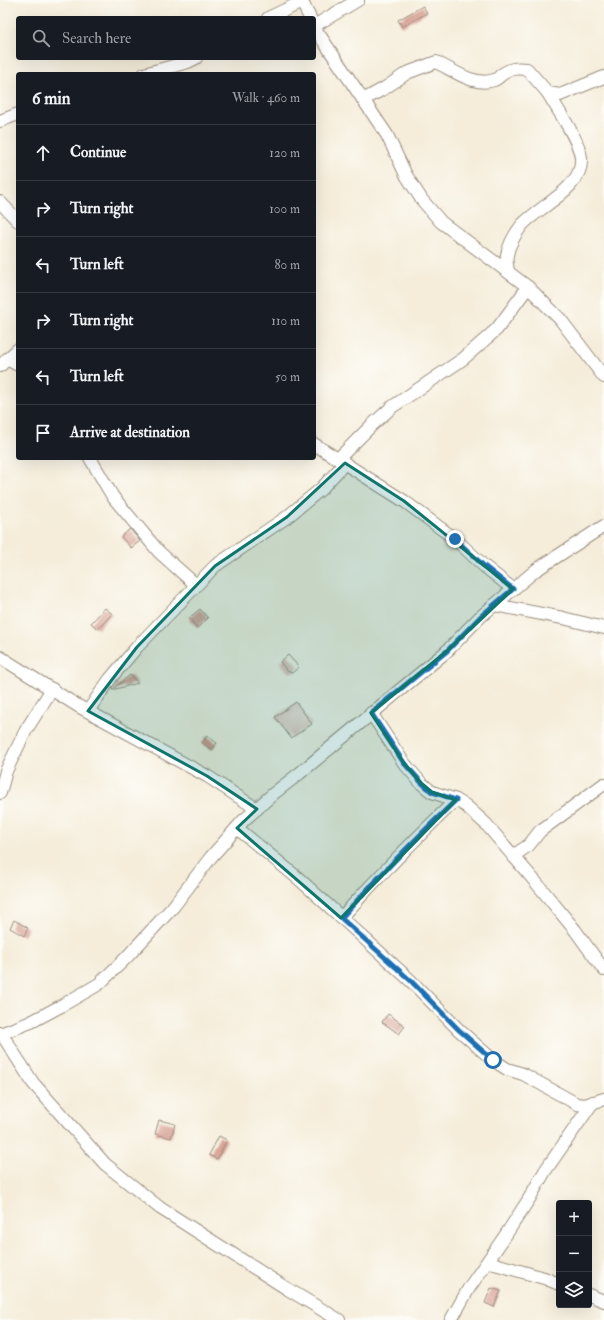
<!DOCTYPE html>
<meta charset="utf-8">
<style>
body{margin:0;font-family:"IM FELL Double Pica",serif;background:#20242c;color:#f1f3f6}
.controls{position:absolute;right:12px;bottom:12px;display:grid;overflow:hidden;border-radius:4px;box-shadow:0 4px 16px #0002}
.controls button{width:36px;height:36px;display:grid;place-items:center;padding:0;border:0;border-bottom:1px solid #363941;background:#171b24;color:#f1f3f6;font:20px sans-serif}
.stop{position:absolute;width:12px;height:12px;margin:-9px;border:3px solid #1f6fb2;border-radius:50%;background:#fff}
.stop.end{background:#1f6fb2;border-color:#fff;box-shadow:0 1px 4px #0008}
.list{margin:0;padding:0;list-style:none}
h2{display:flex;justify-content:space-between;align-items:center;height:52px;margin:0;padding:0 16px;font-size:17px}
h2 small{font-size:13px;font-weight:400;color:#9ea1a6}
.list li{display:grid;grid-template-columns:26px 1fr auto;gap:12px;align-items:center;box-sizing:border-box;height:56px;padding:0 16px;border-top:1px solid #363941}
.list b{display:block;font-size:15px;white-space:nowrap}
.list em{font-size:13px;font-style:normal;color:#9ea1a6}
.icon{flex:none;width:22px;height:22px;fill:none;stroke:currentColor;stroke-width:2;stroke-linecap:round;stroke-linejoin:round}
.map{position:relative;flex:none;width:604px;height:1320px;overflow:hidden}
.search{position:absolute;background:#171b24;box-shadow:0 4px 16px #0002;left:16px;top:16px;width:300px;height:44px;display:flex;align-items:center;gap:10px;box-sizing:border-box;padding:0 14px;border-radius:4px;color:#9ea1a6;font-size:15px}
.panel{position:absolute;background:#171b24;box-shadow:0 4px 16px #0002;left:16px;top:72px;width:300px;height:388px;border-radius:4px}
.map>svg:first-child{display:block}
.building{fill:#d39689}
.lines{fill:none;stroke-linecap:round;stroke-linejoin:round}
.minor-casing{stroke:#988c7c;stroke-width:14}
.minor{stroke:#fff;stroke-width:12}
.route{stroke:#1f6fb2;stroke-width:5}
.marked{fill:#0f766e;fill-opacity:0.2;stroke:#0f766e;stroke-width:3;stroke-linejoin:round}
</style>
<div class="map">
<svg width="604" height="1320" viewBox="0 0 604 1320">
<rect width="100%" height="100%" fill="#fdfcf7"/>
<filter id="ink" filterUnits="userSpaceOnUse"><feTurbulence type="fractalNoise" baseFrequency=".025" numOctaves="2"/><feDisplacementMap in="SourceGraphic" scale="8" xChannelSelector="R" yChannelSelector="G"/><feConvolveMatrix kernelMatrix="1 2 1 2 8 2 1 2 1" color-interpolation-filters="sRGB"/></filter>
<filter id="wash" filterUnits="userSpaceOnUse"><feTurbulence type="fractalNoise" baseFrequency=".012" numOctaves="4" result="noise"/><feDisplacementMap in="SourceGraphic" scale="16" xChannelSelector="R" yChannelSelector="G"/><feGaussianBlur stdDeviation="0.9" result="paint"/><feColorMatrix in="noise" values="0 0 0 0 0 0 0 0 0 0 0 0 0 0 0 0 0 1.4 0 .05"/><feComposite in="paint" operator="in"/></filter>
<g filter="url(#wash)">
<rect width="100%" height="100%" fill="#f5edda"/>
<g id="blocks">
<g class="building">
<path d="M423,6L427,13L402,27L398,20Z"/>
<path d="M130,529L140,541L131,548L121,537Z"/>
<path d="M105,608L112,614L98,629L91,623Z"/>
<path d="M200,609L208,618L197,628L189,618Z"/>
<path d="M288,655L299,667L292,673L287,671L280,662Z"/>
<path d="M130,675L138,683L112,690Z"/>
<path d="M296,702L312,724L291,738L275,717Z"/>
<path d="M207,736L217,743L212,750L202,743Z"/>
<path d="M14,920L28,928L24,936L10,928Z"/>
<path d="M388,1014L405,1026L399,1034L382,1022Z"/>
<path d="M159,1120L175,1124L171,1138L155,1134Z"/>
<path d="M219,1136L227,1140L217,1159L209,1155Z"/>
<path d="M491,1288L501,1291L494,1307L485,1303Z"/>
</g>
</g>
</g>
<g filter="url(#ink)">
<use href="#blocks" fill-opacity="0" stroke="#988c7c" stroke-width="1"/>
<g class="lines">
<defs>
<g id="minor">
<path d="M301,0L310,18"/>
<path d="M268,18L302,2"/>
<path d="M314,26L358,0"/>
<path d="M314,27L387,135L406,175L422,200L441,222L528,287L560,319L604,377"/>
<path d="M144,74L188,62L196,58"/>
<path d="M363,100L385,88L407,73L436,62C453,70 474,87 494,80C496,80 499,77 501,75C511,68 515,68 527,69L548,93L560,95L604,77"/>
<path d="M0,121L18,114"/>
<path d="M0,202L18,221"/>
<path d="M508,271C507,266 506,260 507,255C509,244 515,234 522,225C539,206 584,188 581,158C580,141 557,109 548,93"/>
<path d="M7,359L18,365"/>
<path d="M0,366L18,349"/>
<path d="M314,444L404,501L455,539L484,566L513,589"/>
<path d="M90,458L113,497L159,552L196,585"/>
<path d="M338,459L372,425L392,407L463,359L497,329L528,287"/>
<path d="M495,605L563,618L604,628"/>
<path d="M0,657L78,706L207,776L257,809"/>
<path d="M88,711L110,679L137,647L215,566L287,517L321,489L345,463"/>
<path d="M371,713L404,763L421,783L432,792L456,800L466,806L486,824L539,886L575,930L604,970"/>
<path d="M0,793L6,771L26,730L52,689"/>
<path d="M237,828L299,879L411,981L459,1030L493,1060L507,1069L523,1074L577,1104L585,1105L604,1099"/>
<path d="M513,856L529,845L540,831L604,784"/>
<path d="M341,918C378,877 416,838 456,800"/>
<path d="M1,1033L33,1083L105,1164L160,1208L286,1288L339,1320"/>
<path d="M0,1034L31,1022L61,1006L99,984L126,958L173,907L211,857L243,821L273,794L300,773L447,651L480,617L536,570L604,526"/>
<path d="M488,1262L544,1278L559,1284"/>
<path d="M589,1295L604,1301"/>
<path d="M451,1320L469,1288L505,1236L529,1199L545,1171L593,1102"/>
</g>
</defs>
<use href="#minor" class="minor-casing"/>
<use href="#minor" class="minor"/>
</g>
</g>
<g class="lines" filter="url(#ink)">
<path class="route" d="M455,539L484,566L513,589L480,617L447,651L371,713L404,763L422,783L432,792L456,800C416,838 378,877 341,918L411,981L459,1030L493,1060"/>
</g>
<path class="marked" d="M345,463L404,501L513,589L447,651L371,713L404,763L421,783L432,792L456,800L341,918L237,828L257,809L207,776L88,711L137,647L215,566L287,517Z"/>
</svg>
<div class="controls">
<button>+</button>
<button>−</button>
<button><svg class="icon" aria-label="layers" viewBox="0 0 24 24"><path d="M12 4l9 5-9 5-9-5zM3 14l9 5 9-5"/></svg></button>
</div>
<div class="stop" style="left:493px;top:1060px"></div>
<div class="stop end" style="left:455px;top:539px"></div>
<div class="search"><svg class="icon" aria-label="search" viewBox="0 0 24 24"><circle cx="10" cy="10" r="6"/><path d="M15 15l6 6"/></svg>Search here</div>
<section class="panel">
<h2>6 min<small>Walk · 460 m</small></h2>
<ul class="list">
<li><svg class="icon" aria-label="ahead" viewBox="0 0 24 24"><path d="M12 20V5M6 11l6-6 6 6"/></svg><div><b>Continue</b></div><em>120 m</em></li>
<li><svg class="icon" aria-label="right" viewBox="0 0 24 24"><path d="M7 20v-9h11M14 6l5 5-5 5"/></svg><div><b>Turn right</b></div><em>100 m</em></li>
<li><svg class="icon" aria-label="left" viewBox="0 0 24 24"><path d="M17 20v-9H6M10 6l-5 5 5 5"/></svg><div><b>Turn left</b></div><em>80 m</em></li>
<li><svg class="icon" aria-label="right" viewBox="0 0 24 24"><path d="M7 20v-9h11M14 6l5 5-5 5"/></svg><div><b>Turn right</b></div><em>110 m</em></li>
<li><svg class="icon" aria-label="left" viewBox="0 0 24 24"><path d="M17 20v-9H6M10 6l-5 5 5 5"/></svg><div><b>Turn left</b></div><em>50 m</em></li>
<li><svg class="icon" aria-label="arrive" viewBox="0 0 24 24"><path d="M6 21V4h12l-3 4 3 4H6"/></svg><div><b>Arrive at destination</b></div></li>
</ul>
</section>
</div>
